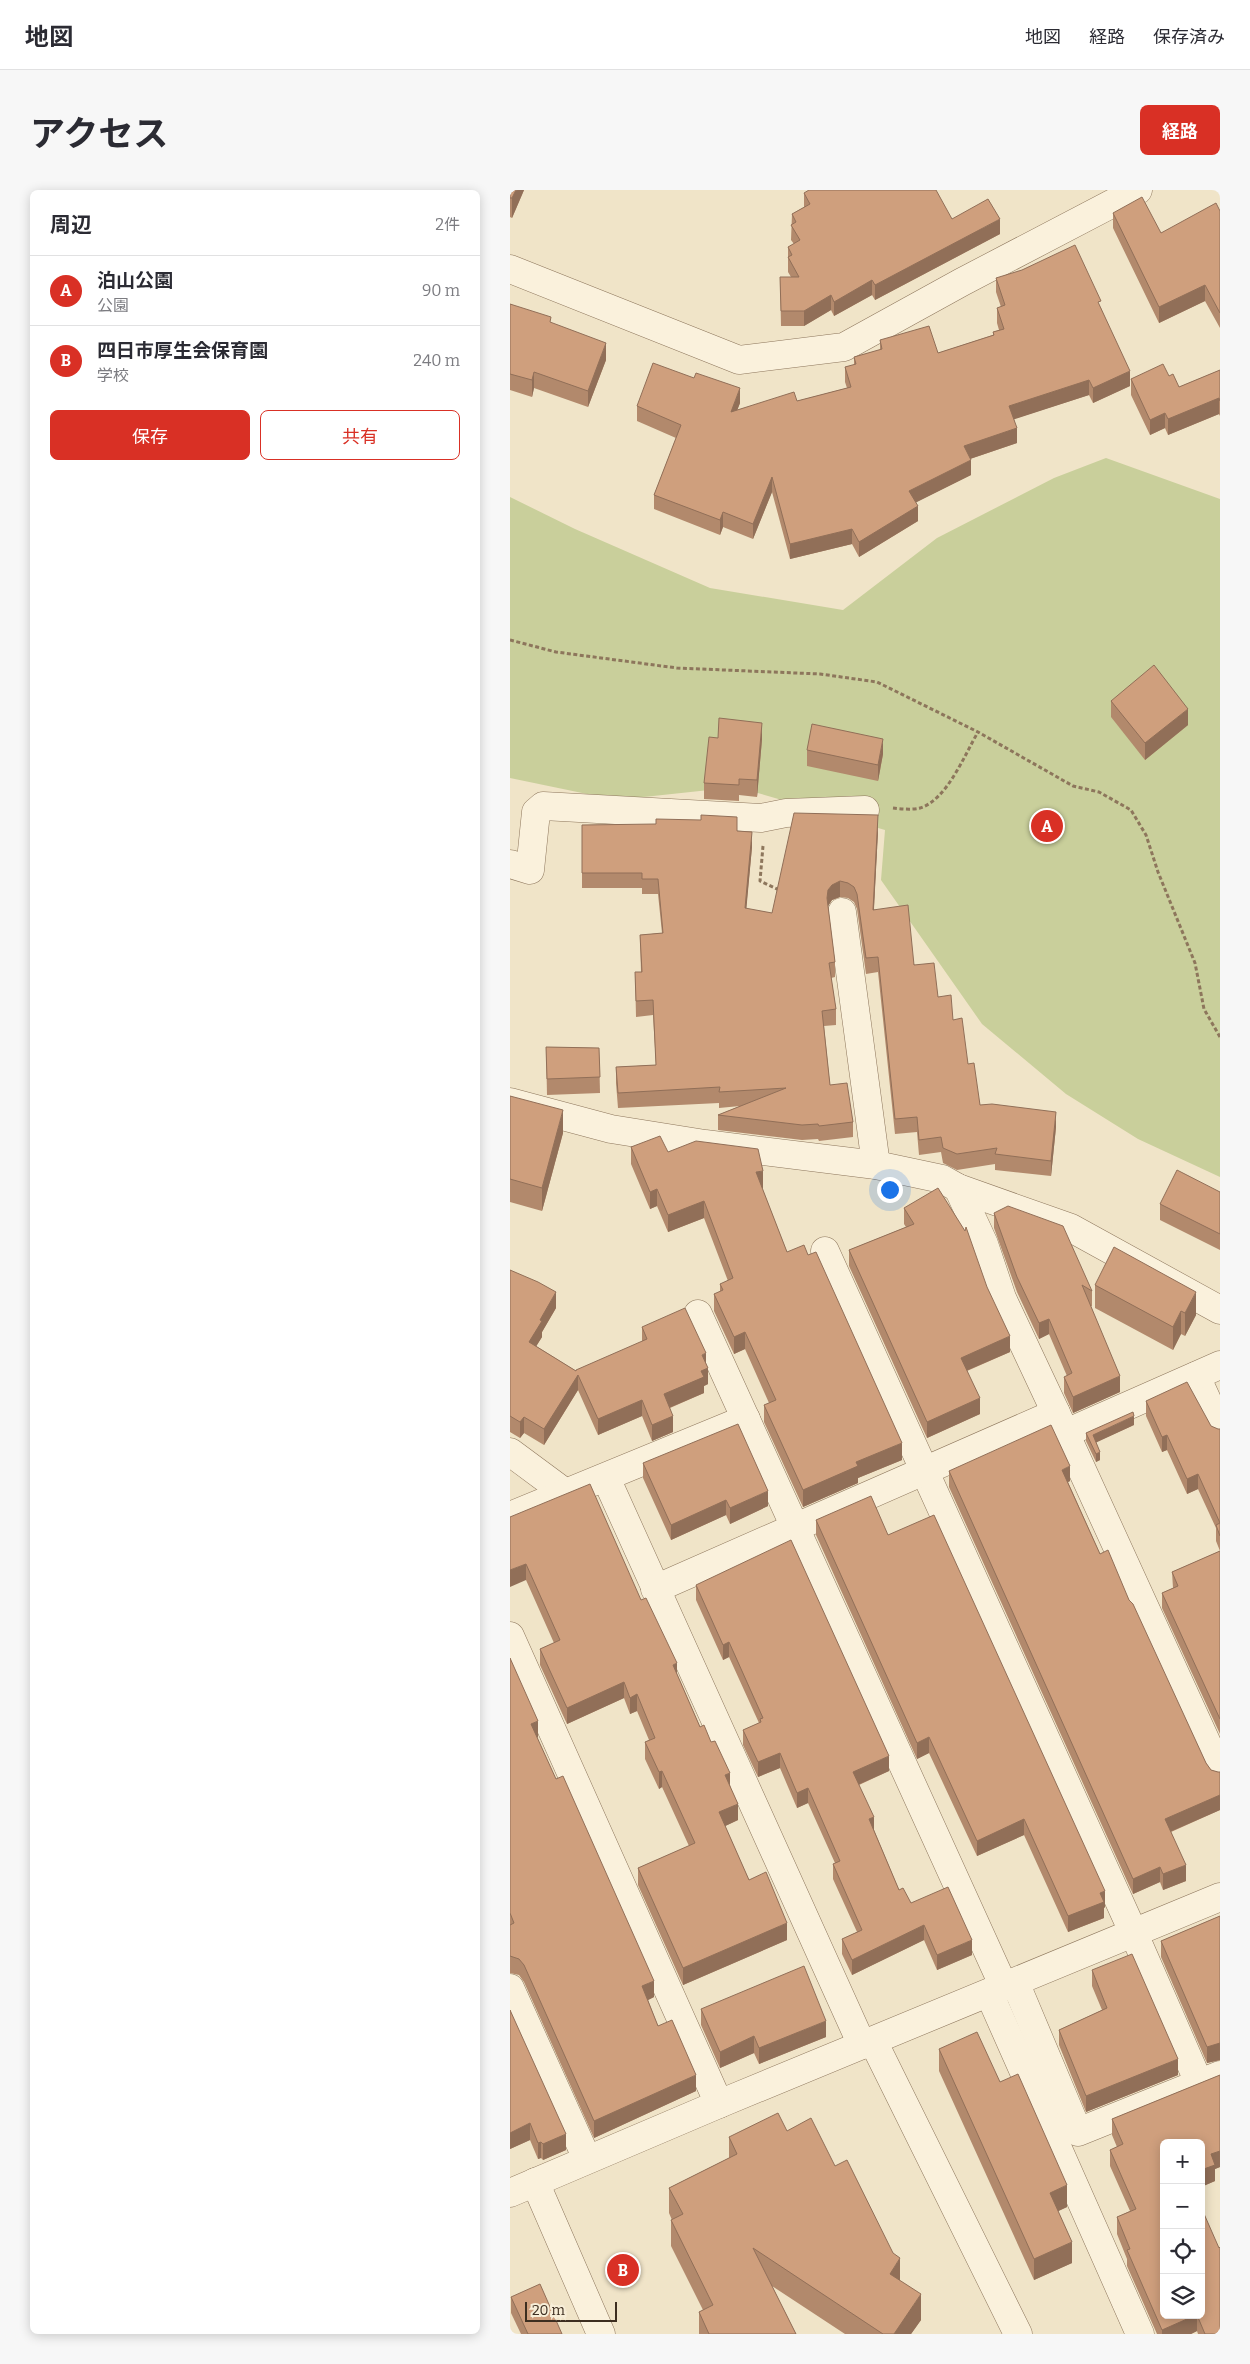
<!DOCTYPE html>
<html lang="ja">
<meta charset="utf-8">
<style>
body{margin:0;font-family:Bitter,"Noto Sans JP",serif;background:#f7f7f7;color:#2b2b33}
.controls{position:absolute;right:15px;bottom:15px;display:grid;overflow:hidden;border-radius:8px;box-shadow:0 2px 12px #0003}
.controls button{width:45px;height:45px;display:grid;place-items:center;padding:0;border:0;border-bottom:1px solid #e1e1e2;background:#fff;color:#2b2b33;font:25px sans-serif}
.scale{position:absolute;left:15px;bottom:12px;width:92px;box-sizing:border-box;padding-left:5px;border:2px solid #3d2e20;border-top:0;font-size:14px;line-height:18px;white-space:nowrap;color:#3d2e20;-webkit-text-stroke:4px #f7eed8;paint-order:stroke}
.you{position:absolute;left:379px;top:999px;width:18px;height:18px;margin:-12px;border:4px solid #fff;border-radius:50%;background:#1a73e8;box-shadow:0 0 0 8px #1a73e833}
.badge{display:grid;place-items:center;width:32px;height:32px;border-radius:50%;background:#d93025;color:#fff;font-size:16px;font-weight:700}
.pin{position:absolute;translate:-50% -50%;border:2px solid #fff;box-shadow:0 1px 5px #0006}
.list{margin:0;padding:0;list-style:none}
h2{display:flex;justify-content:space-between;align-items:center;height:65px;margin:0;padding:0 20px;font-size:21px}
h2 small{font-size:16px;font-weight:400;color:#7c7c81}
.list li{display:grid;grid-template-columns:32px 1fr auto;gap:15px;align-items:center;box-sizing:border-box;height:70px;padding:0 20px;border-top:1px solid #e1e1e2}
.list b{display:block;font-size:19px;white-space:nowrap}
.list p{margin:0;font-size:16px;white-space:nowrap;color:#7c7c81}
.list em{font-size:16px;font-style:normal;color:#7c7c81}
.actions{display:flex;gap:10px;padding:15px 20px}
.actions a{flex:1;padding:11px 0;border:1px solid #d93025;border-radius:8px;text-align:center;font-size:18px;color:#d93025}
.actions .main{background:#d93025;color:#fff}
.icon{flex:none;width:28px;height:28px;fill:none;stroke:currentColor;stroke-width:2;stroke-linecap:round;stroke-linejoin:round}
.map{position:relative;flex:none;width:710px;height:2144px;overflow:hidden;border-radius:8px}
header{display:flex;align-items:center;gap:30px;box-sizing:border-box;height:70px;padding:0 25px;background:#fff;border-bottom:1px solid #e1e1e2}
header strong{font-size:24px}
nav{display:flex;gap:28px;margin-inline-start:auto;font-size:18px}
.intro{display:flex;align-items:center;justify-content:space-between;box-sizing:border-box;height:120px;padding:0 30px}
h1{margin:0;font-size:35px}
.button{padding:12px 22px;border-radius:8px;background:#d93025;color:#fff;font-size:18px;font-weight:700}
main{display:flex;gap:30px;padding:0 30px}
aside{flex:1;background:#fff;border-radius:8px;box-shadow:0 2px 12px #0003}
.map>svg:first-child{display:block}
.green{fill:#c9cf9b}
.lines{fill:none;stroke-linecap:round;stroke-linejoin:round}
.minor-casing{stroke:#8d765c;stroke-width:29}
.path{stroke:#8d765c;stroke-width:3;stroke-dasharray:4 2.5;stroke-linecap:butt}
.minor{stroke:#faf1dc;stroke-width:28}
.wall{fill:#b2896c}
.shaded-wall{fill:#916f58}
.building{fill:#cf9f7d;stroke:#916f58}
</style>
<header>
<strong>地図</strong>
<nav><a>地図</a><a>経路</a><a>保存済み</a></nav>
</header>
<div class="intro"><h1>アクセス</h1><a class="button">経路</a></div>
<main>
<aside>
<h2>周辺<small>2件</small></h2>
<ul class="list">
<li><span class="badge">A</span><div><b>泊山公園</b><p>公園</p></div><em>90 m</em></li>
<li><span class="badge">B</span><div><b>四日市厚生会保育園</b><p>学校</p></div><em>240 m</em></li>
</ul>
<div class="actions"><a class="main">保存</a><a>共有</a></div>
</aside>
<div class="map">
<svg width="710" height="2144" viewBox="0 0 710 2144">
<rect width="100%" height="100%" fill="#f0e4c8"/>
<path class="green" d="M596,268L710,309V987L628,949L556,904L472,834L371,690L375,640L227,597L106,610L0,588V307L65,339L200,398L333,420L427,348L544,288Z"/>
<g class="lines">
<defs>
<g id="minor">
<path d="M0,79L229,170L334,157L452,92L628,0"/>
<path d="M0,674L20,680L26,622L33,616L251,628L276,623L355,620"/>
<path d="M332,722L366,975"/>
<path d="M0,912L101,939L195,954L366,975L432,989L448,998L561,1038L710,1120"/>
<path d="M448,998L474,1054L492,1108L546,1223"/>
<path d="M315,1061L624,1744L689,1893"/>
<path d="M188,1124L494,1797"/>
<path d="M686,1186L710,1239"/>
<path d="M556,1243L710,1175"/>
<path d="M0,1262L54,1302"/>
<path d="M96,1288L352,1855"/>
<path d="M0,1326L236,1229"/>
<path d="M145,1399L546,1223L710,1582"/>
<path d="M0,1446L209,1914"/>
<path d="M505,1792L568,1942L710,1885"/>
<path d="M0,1798L77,1969"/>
<path d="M479,1803L630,2144"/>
<path d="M363,1851L508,2144"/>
<path d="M25,1992L91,2144"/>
<path d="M0,2003L209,1914L710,1707"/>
</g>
</defs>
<use href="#minor" class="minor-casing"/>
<g class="path">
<path d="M0,450L46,462L167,478L310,484L367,492L468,542L563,596L589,602L621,620L636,645L648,682L685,773L694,819L710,847"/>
<path d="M383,618C391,619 403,620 410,618C437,610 455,564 468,542"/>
<path d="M253,656L250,691L269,700"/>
</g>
<use href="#minor" class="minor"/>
</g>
<g class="wall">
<path d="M0,0H14L2,28L0,27Z"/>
<path d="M294,3L442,29L490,44L365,110L362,105L324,126L321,120L294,136H271L270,87H281L278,82V57L284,54L281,50L282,24L294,17Z"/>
<path d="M710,21V138L695,111L649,133L603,38V23L651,43Z"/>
<path d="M486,88L591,118L620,196L583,213L579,205L504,229L507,253L460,269L461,285L406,312L408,331L349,367L342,354L280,369L262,302L243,349L213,337L210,345L144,319V305L166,248L127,231V216L230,213L227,220L287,211L337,198L335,192V177L344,175V167L370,160V150L428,163L483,145V142L489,140L487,133V118L491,117L486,102Z"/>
<path d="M0,114L41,133L96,170L78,217L24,198L22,207L0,200Z"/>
<path d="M710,180V226L709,224L658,245L655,238L640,245L621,205V189L659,186L669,197Z"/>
<path d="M601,511L678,535L635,570L601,527Z"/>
<path d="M208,548L252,549L247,607L229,605V611L194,609V593Z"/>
<path d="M297,560L373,564L368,591L297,576Z"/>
<path d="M72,635L227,641L242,657L236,719L262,723L368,641L364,719L428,807L443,830L458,874L470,915L546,937L541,986L485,980V974L447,980L433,973L431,962L409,965L407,942L385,944L368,782L356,784L347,719L344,712L338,708L330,707L322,710L318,716L325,772V787L321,788L326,819V835L314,836L320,895L343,932V947L309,951L308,949L292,950L208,940V925L230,916L209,918V913L108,918L106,893V877L146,875L143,825L126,827L125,782H131L130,745L152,743L148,704H132V698H72Z"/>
<path d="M36,857L89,858L90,903L37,905Z"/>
<path d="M0,906L53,943L32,1021L0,1012Z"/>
<path d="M121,957L158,962L253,998H252L277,1062L298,1065L392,1270L348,1288V1293L293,1317L254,1232V1215L259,1213L235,1159L224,1164L204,1121V1104L210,1102V1094L218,1091L194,1028L158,1042L147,1016L140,1019L121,974Z"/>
<path d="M710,1002V1060L650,1030V1014Z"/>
<path d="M394,1018L500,1162L457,1181L470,1224L417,1248L339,1076V1060L396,1037L394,1034Z"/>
<path d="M484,1023L582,1101V1116H581L610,1202L563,1223L554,1203V1187L557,1186L539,1144L529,1149L507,1102L484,1038Z"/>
<path d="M0,1080L46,1118L32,1142V1147L26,1156L66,1181L132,1152V1137L196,1173L198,1194L194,1196V1203L160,1218L163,1242L142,1251L132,1226L88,1245L68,1200L34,1255L14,1243L10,1248L0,1242Z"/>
<path d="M585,1095L686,1125L675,1146L671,1144L663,1160L585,1118Z"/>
<path d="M636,1211L708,1239H710V1544L652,1418V1403L663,1398L662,1382L710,1361L706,1351V1338L688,1299L677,1304L657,1260L652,1262L636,1226Z"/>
<path d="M624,1235L586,1252L590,1270L586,1272L576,1251V1243Z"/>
<path d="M133,1273L258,1316L220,1334L216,1325L161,1350L133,1288Z"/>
<path d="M439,1281L560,1291L558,1292L590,1364L619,1410L696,1573L701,1580L708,1582H710V1620L661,1642L676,1691L653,1700L650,1692L623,1704L439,1297Z"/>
<path d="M0,1327L131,1410L167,1484L190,1537L220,1595L228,1630L215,1636L239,1690L277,1750L173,1795L128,1695V1678L179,1656L152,1597L149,1599L135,1569V1552L139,1550L127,1521L120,1524L114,1508L57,1534L30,1475V1459L44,1453L16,1390Z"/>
<path d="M306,1330L378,1345L595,1717L594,1718V1728L558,1742L514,1645L467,1666L419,1563L407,1569L306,1345Z"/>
<path d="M186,1395L379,1581L349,1595L364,1640L389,1700L401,1713L462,1765L427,1780L414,1750L342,1785L332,1764V1749L347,1742L323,1689V1674L325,1673L298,1613L287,1618L270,1578L248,1587L233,1555V1540L249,1533L219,1467L213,1470L186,1410Z"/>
<path d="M0,1468L28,1547L27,1548L144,1807L138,1810L148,1836L186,1901L84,1948L14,1792L9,1785L0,1783Z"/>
<path d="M710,1726V1870L697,1873L651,1767V1751Z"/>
<path d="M582,1780L668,1885L576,1922L549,1855V1840L592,1820L582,1796Z"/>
<path d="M191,1819L316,1847L249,1874L244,1863L210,1878L191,1835Z"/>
<path d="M0,1820L56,1960L33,1970L31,1968L28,1969L20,1950L0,1959Z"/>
<path d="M429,1859L490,1892L557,2017L548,2021L562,2073L524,2090L429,1881Z"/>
<path d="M710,1885V1977L705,1979V1991L691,1997V1953H654L691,2125L710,2144H688L687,2141L681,2144H647L617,2076V2069L607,2044V2027L620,2021L600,1976V1960L607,1957L602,1945V1929Z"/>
<path d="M277,1941L325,1976L390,2091L411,2130L401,2144H335L262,2096L286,2144H189V2122L193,2120L161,2056V2030H162L159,2023V1998L219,1968V1947Z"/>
<path d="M1,2107L52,2144H11L1,2123Z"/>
</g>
<g class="shaded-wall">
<path d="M6,0H14L2,28V8Z"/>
<path d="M490,29V44L365,110V95Z"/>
<path d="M362,90V105L324,126V112Z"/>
<path d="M695,95V111L649,133V117Z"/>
<path d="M321,105V120L294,136V121Z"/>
<path d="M96,153V170L78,217V201Z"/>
<path d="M620,181V196L583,213V198Z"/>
<path d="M24,182V198L22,207V190Z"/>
<path d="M579,190V205L499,231V216Z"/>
<path d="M230,198V213L221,237V222Z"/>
<path d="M709,208V224L658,245V229Z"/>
<path d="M655,223V238L640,245V230Z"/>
<path d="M507,238V253L454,271V256Z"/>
<path d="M461,270V285L399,316V301Z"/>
<path d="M262,287V302L243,349V334Z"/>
<path d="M408,316V331L349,367V352Z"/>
<path d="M213,322V337L210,345V330Z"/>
<path d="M342,339V354L280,369V354Z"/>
<path d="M678,519V535L635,570V553Z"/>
<path d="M252,533V549L247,607V590Z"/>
<path d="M373,549V564L368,591V575Z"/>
<path d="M368,625V641L363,735V720Z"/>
<path d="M242,642V657L235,734V718Z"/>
<path d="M330,691V707L322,710L318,716L317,708L318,700L322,695Z"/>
<path d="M53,920V943L32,1021V998Z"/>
<path d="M546,922V937L541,986V971Z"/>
<path d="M253,981V998L246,999V982Z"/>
<path d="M147,999V1016L140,1019V1002Z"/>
<path d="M194,1011V1028L158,1042V1025Z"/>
<path d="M46,1102V1118L32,1142V1147L19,1168V1152L30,1130Z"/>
<path d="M686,1102V1125L675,1146V1123Z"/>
<path d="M671,1121V1144L663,1160V1137Z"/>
<path d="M539,1129V1144L529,1149V1133Z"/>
<path d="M235,1142V1159L224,1164V1147Z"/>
<path d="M500,1146V1162L451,1183V1168Z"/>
<path d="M196,1163V1179L192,1165Z"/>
<path d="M198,1178V1194L194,1196V1203L154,1220V1204L191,1181Z"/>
<path d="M68,1185V1200L34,1255V1239Z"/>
<path d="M610,1186V1202L563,1223V1207Z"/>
<path d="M470,1208V1224L417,1248V1232Z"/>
<path d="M132,1210V1226L88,1245V1229Z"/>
<path d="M163,1226V1242L142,1251V1235Z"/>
<path d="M624,1226V1235L583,1254V1245Z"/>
<path d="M14,1227V1243L10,1248V1232Z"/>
<path d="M657,1245V1260L652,1262V1247Z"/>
<path d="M392,1253V1270L348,1288V1293L293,1317V1300L346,1272Z"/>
<path d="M590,1262V1270L586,1272V1264Z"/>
<path d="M560,1276V1291L552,1295V1280Z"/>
<path d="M688,1284V1299L677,1304V1289Z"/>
<path d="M258,1301V1316L220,1334V1318Z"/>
<path d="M216,1310V1325L161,1350V1335Z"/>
<path d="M16,1374V1390L0,1397V1380Z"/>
<path d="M219,1452V1467L213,1470V1455Z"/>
<path d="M167,1473V1490L163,1475Z"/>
<path d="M114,1492V1508L57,1534V1518Z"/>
<path d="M127,1504V1521L120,1524V1508Z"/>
<path d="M28,1531V1547L21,1551V1534Z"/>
<path d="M419,1547V1563L407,1569V1553Z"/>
<path d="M270,1563V1578L248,1587V1572Z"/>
<path d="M379,1566V1581L343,1597V1582Z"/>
<path d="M152,1581V1597L149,1599V1582Z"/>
<path d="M220,1583V1600L215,1585Z"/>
<path d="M298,1598V1613L287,1618V1603Z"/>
<path d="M710,1605V1620L655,1644V1629Z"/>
<path d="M228,1614V1630L209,1639V1622Z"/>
<path d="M364,1627V1642L359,1629Z"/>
<path d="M514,1629V1645L467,1666V1651Z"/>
<path d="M676,1675V1691L653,1700V1684Z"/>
<path d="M650,1677V1692L623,1704V1689Z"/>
<path d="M595,1701V1717L594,1718V1728L558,1742V1726L590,1703Z"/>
<path d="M277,1733V1750L173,1795V1778Z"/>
<path d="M414,1735V1750L342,1785V1770Z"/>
<path d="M462,1750V1765L427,1780V1765Z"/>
<path d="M144,1791V1807L132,1813V1796Z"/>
<path d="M316,1831V1847L249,1874V1858Z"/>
<path d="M244,1846V1863L210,1878V1862Z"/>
<path d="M710,1853V1870L697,1873V1857Z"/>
<path d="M668,1869V1885L576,1922V1906Z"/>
<path d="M186,1885V1901L84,1948V1931Z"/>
<path d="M20,1933V1950L0,1959V1943Z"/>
<path d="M56,1944V1960L33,1970V1954Z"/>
<path d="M31,1952V1968L28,1969V1953Z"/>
<path d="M710,1961V1977L705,1979V1991L691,1997V1980L701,1964Z"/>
<path d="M557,1995V2017L540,2025V2003Z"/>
<path d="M562,2052V2073L524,2090V2069Z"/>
<path d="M390,2068V2094L380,2084Z"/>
<path d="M411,2104V2130L401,2144H384Z"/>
<path d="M686,2125H687V2141L681,2144H652V2140Z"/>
</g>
<g class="building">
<path d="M0,0H6L2,8H0Z"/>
<path d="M299,0H426L442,29L478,9L490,29L365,95L362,90L324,112L321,105L294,121H271L270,87H289L278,67L282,65L278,57L290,50L281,35L286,32L282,24L300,14L294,3Z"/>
<path d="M632,7L651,43L706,13L710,21V123L695,95L649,117L603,23Z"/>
<path d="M565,55L591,111L588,112L620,181L583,198L579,190L499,216L507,238L454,256L461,270L399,301L408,316L349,352L342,339L280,354L262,287L243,334L213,322L210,330L144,305L171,235L127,216L143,173L184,188L186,183L230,198L221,222L284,202L287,211L341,197L335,177L346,174L344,167L372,159L370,150L419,136L428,163L484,145L483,142L494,139L487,118L495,115L486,88L512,80Z"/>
<path d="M0,114L41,127L40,132L96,153L78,201L24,182L22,190L0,184Z"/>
<path d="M653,174L659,186L663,184L669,197L710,180V211L709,208L658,229L655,223L640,230L621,189Z"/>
<path d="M644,475L678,519L635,553L601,511Z"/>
<path d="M209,528L252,533L247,590L229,589V595L194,593L199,547L208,548Z"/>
<path d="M302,534L373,549L368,575L297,560Z"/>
<path d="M284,623L368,625L363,720L398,715L404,775L424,773L428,807L441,805L443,830L452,828L458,874L464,873L470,915L482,914L546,922L541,971L485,964L487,958L447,964L433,958L431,947L409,950L407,927L385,929L368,767L356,768L347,704L344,697L338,693L330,691L322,695L318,700L317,708L325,772L319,773L326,819L312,821L320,895L337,893L343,932L309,936L308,934L292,935L208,925L276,898L209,902L210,897L108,903L106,877L146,875L143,810L126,811L125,782H132L130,745L153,743L148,689H132V683H72V635L146,634V629L191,630V625L227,627V641L242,642L235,718L262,723Z"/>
<path d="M36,857L89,858L90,887L37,889Z"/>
<path d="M0,906L53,920L32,998L0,989Z"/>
<path d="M150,946L158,962L186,951L248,959L253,981L246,982L277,1062L294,1055L298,1065L306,1062L392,1253L346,1272L348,1276L293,1300L254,1215L266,1210L235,1142L224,1147L204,1104L213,1100L210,1094L223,1088L194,1011L158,1025L147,999L140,1002L121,957Z"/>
<path d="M667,980L710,1002V1044L650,1014Z"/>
<path d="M428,998L455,1041L456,1037L477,1097L500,1146L451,1168L470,1208L417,1232L339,1060L404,1034L394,1018Z"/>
<path d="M498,1016L553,1036L582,1101L572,1095L610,1186L563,1207L554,1187L562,1183L539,1129L529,1133L507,1087L484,1023Z"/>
<path d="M604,1057L686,1102L675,1123L671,1121L663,1137L585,1095Z"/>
<path d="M0,1080L28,1092L46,1102L30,1130L32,1131L19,1152L66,1181V1180L137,1149L132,1137L175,1118L196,1163L192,1165L198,1178L191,1181L194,1187L154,1204L163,1226L142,1235L132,1210L88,1229L68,1185L34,1239L14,1227L10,1232L0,1226Z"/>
<path d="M677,1192L701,1236L708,1239H710V1333L688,1284L677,1289L657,1245L652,1247L636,1211Z"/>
<path d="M623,1222L624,1226L583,1245L590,1262L586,1264L576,1243Z"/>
<path d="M228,1234L258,1301L220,1318L216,1310L161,1335L133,1273Z"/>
<path d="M541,1235L560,1276L552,1280L590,1364L598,1360L619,1410L623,1414L696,1573L701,1580L708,1582H710V1605L655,1629L676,1675L653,1684L650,1677L623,1689L439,1281Z"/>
<path d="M80,1294L131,1410L136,1408L167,1473L163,1475L190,1537L194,1535L201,1552L205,1551L220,1583L215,1585L228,1614L209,1622L239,1690L256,1682L277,1733L173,1778L128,1678L185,1653L152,1581L149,1582L135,1552L145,1548L127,1504L120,1508L114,1492L57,1518L30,1459L50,1450L16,1374L0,1380V1327Z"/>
<path d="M361,1306L378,1345L424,1325L595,1701L590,1703L594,1712L558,1726L514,1629L467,1651L419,1547L407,1553L306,1330Z"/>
<path d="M710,1333V1346L706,1335Z"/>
<path d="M281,1350L379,1566L343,1582L364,1627L359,1629L389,1700L393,1698L401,1713L438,1697L462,1750L427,1765L414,1735L342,1770L332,1749L352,1740L323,1674L330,1671L298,1598L287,1603L270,1563L248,1572L233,1540L251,1532L250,1529L253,1528L219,1452L213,1455L186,1395Z"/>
<path d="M710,1361V1529L652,1403L668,1396L662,1382Z"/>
<path d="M0,1468L28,1531L21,1534L46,1589L53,1586L144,1791L132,1796L148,1836L162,1830L186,1885L84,1931L14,1775L9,1769L0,1766V1735L4,1733L0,1723Z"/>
<path d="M710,1726V1853L697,1857L651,1751Z"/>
<path d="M622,1764L668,1869L576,1906L549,1840L597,1818L582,1780Z"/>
<path d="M294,1776L316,1831L249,1858L244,1846L210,1862L191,1819Z"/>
<path d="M0,1820L56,1944L33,1954L31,1952L28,1953L20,1933L0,1943Z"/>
<path d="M467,1842L490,1892L508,1884L557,1995L540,2003L562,2052L524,2069L429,1859Z"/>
<path d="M710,1885V1961L701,1964L705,1975L691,1980V1953H654V2125H686L652,2140L617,2060L620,2059L607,2027L626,2019L600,1960L613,1954L602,1929Z"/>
<path d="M268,1923L277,1941L301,1928L325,1976L337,1970L383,2063L390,2068L380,2084L411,2104L384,2144H373L243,2058L286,2144H199L189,2122L203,2115L161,2030L173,2024L159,1998L227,1964L219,1947Z"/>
<path d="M691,2017L709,2058L710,2057V2144H695L687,2125H691Z"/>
<path d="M30,2094L52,2144H18L1,2107Z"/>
</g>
</svg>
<div class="controls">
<button>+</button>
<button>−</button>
<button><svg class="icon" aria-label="locate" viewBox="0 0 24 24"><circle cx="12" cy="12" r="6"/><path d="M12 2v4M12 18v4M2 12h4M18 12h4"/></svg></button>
<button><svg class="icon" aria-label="layers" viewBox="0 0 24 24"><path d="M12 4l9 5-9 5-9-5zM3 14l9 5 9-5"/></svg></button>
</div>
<div class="scale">20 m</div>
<div class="you"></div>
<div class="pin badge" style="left:537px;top:636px">A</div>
<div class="pin badge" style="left:113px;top:2080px">B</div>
</div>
</main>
